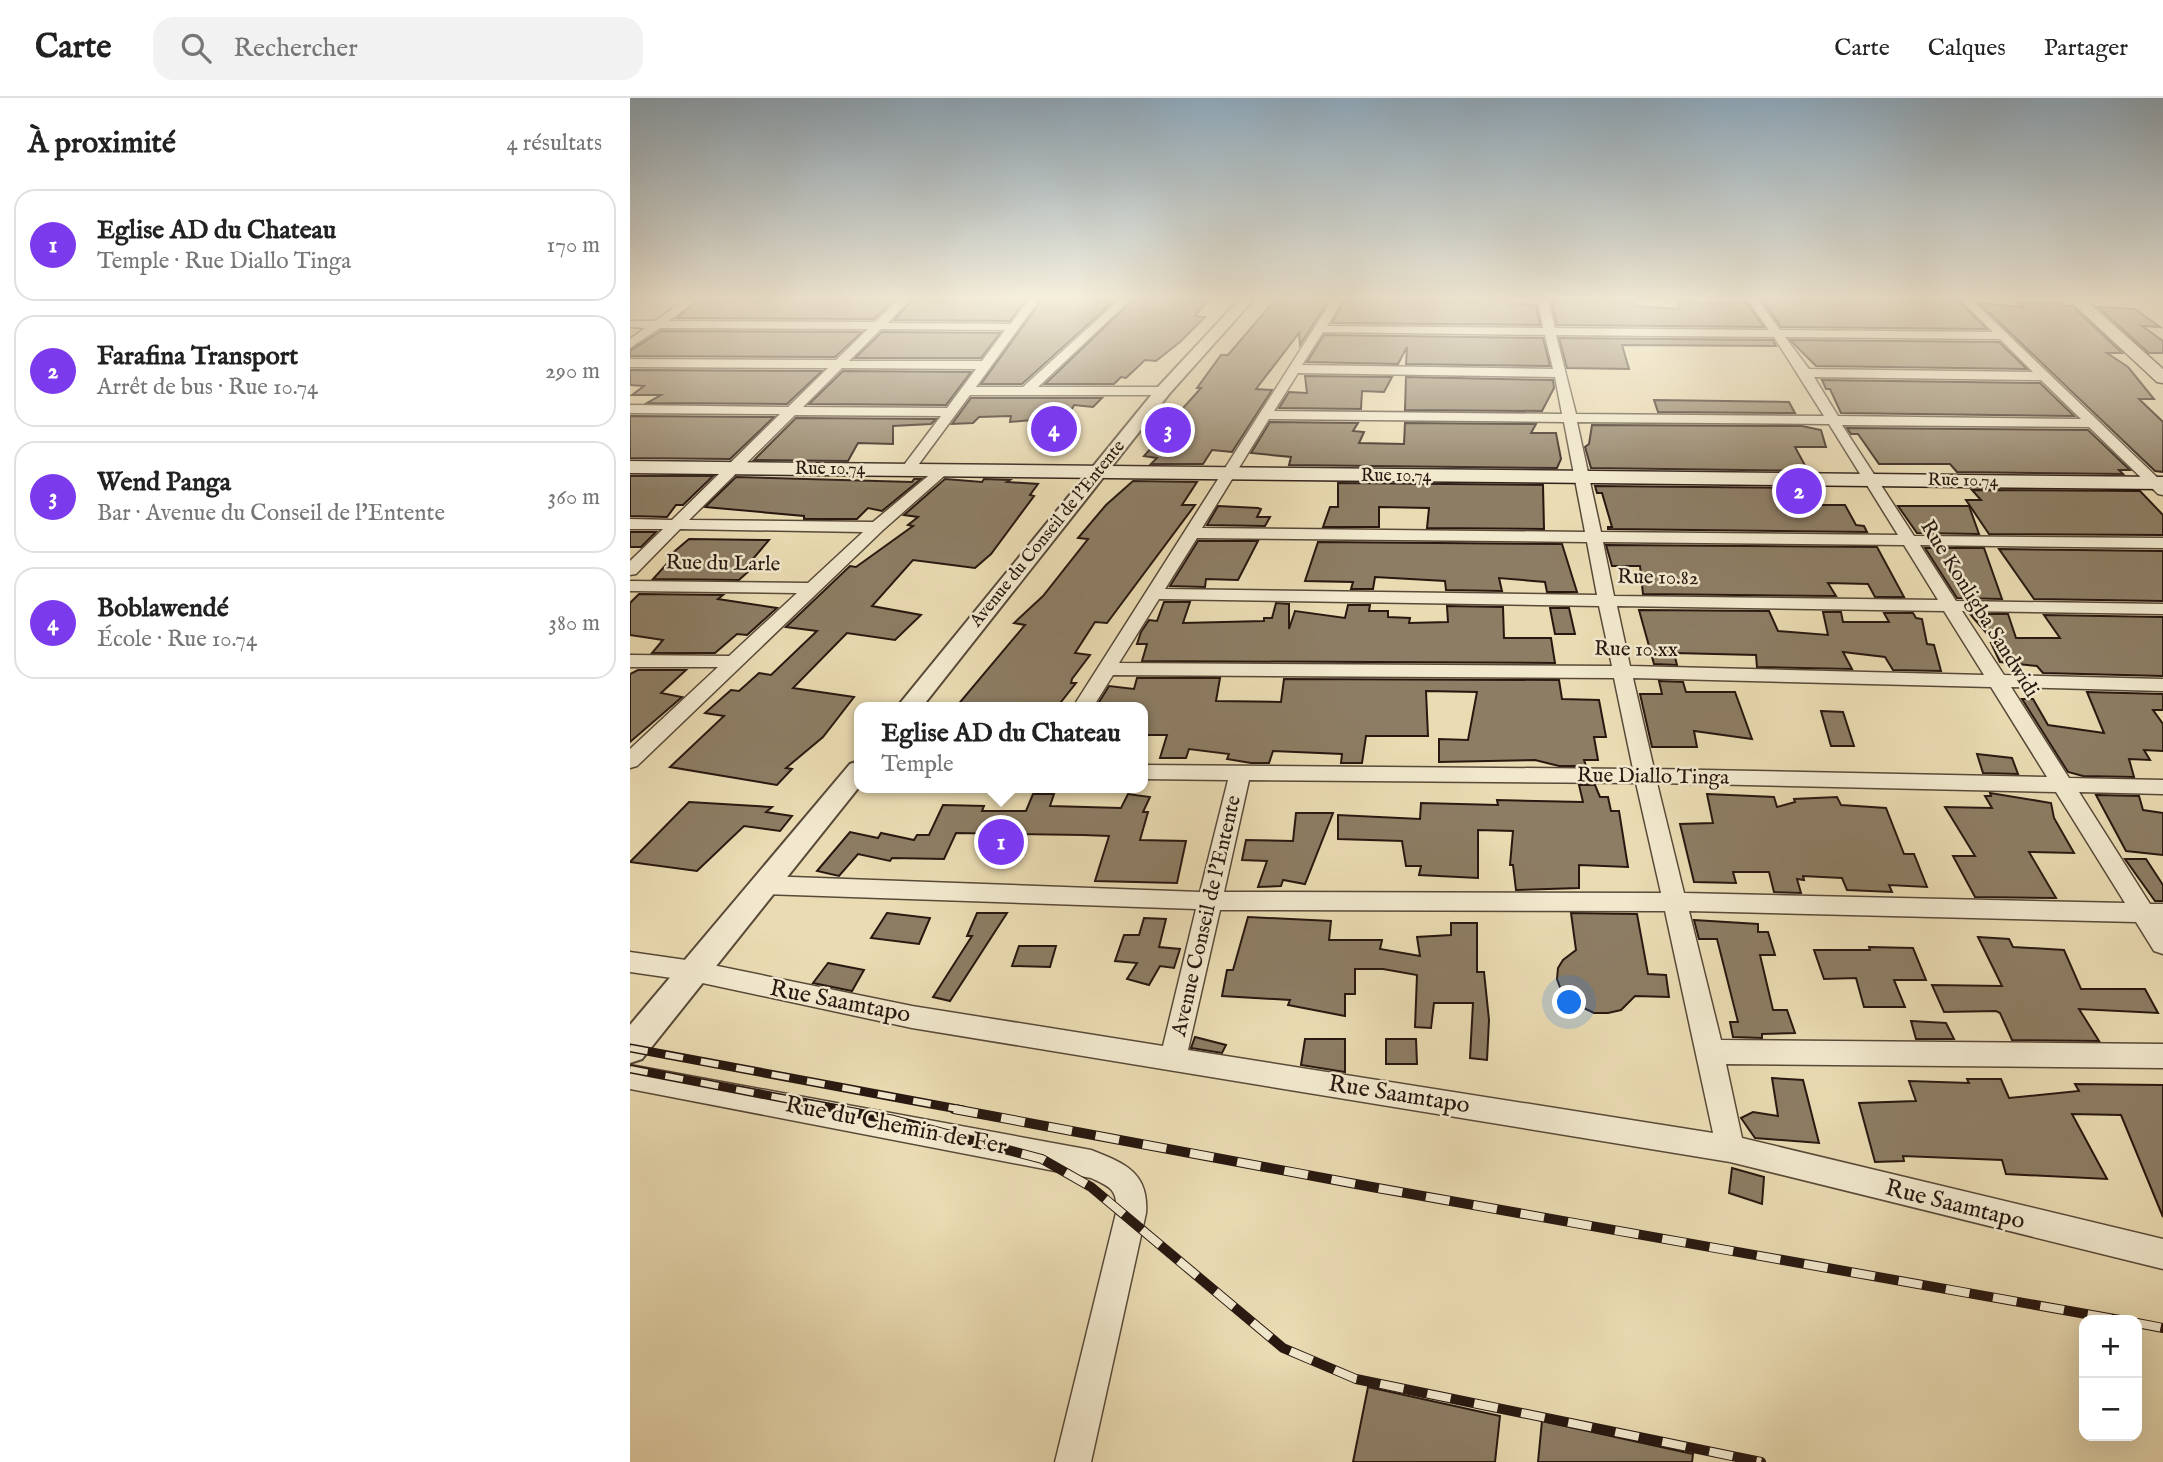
<!DOCTYPE html>
<html lang="fr">
<meta charset="utf-8">
<style>
body{margin:0;font-family:"IM FELL English",serif;background:#f2f2f2;color:#222}
.controls{position:absolute;right:21px;bottom:21px;display:grid;overflow:hidden;border-radius:14px;box-shadow:0 7px 28px #0002}
.controls button{width:63px;height:63px;display:grid;place-items:center;padding:0;border:0;border-bottom:2px solid #e0e0e0;background:#fff;color:#222;font:35px sans-serif}
.you{position:absolute;left:940px;top:905px;width:24px;height:24px;margin:-18px;border:5px solid #fff;border-radius:50%;background:#1a73e8;box-shadow:0 0 0 10px #1a73e833}
.badge{display:grid;place-items:center;width:46px;height:46px;border-radius:50%;background:#7c3aed;color:#fff;font-size:23px;font-weight:700}
.pin{position:absolute;translate:-50% -50%;border:4px solid #fff;box-shadow:0 2px 7px #0006}
.popup{position:absolute;left:224px;top:604px;width:294px;height:91px;box-sizing:border-box;display:grid;place-content:center;border-radius:14px;background:#fff;filter:drop-shadow(0 2px 5px #0005);font-size:23px;white-space:nowrap;color:#767676}
.popup b{font-size:26px;color:#222}
.popup::after{content:'';position:absolute;left:50%;top:100%;margin-left:-14px;border:14px solid transparent;border-top-color:#fff}
.list{margin:0;padding:0;list-style:none}
h2{display:flex;justify-content:space-between;align-items:center;height:91px;margin:0;padding:0 28px;font-size:30px}
h2 small{font-size:23px;font-weight:400;color:#767676}
.list li{display:grid;grid-template-columns:46px 1fr auto;gap:21px;align-items:center;box-sizing:border-box;height:112px;margin:0 14px 14px;padding:0 14px;border:2px solid #e0e0e0;border-radius:21px}
.list b{display:block;font-size:26px;white-space:nowrap}
.list p{margin:0;font-size:23px;white-space:nowrap;color:#767676}
.list em{font-size:23px;font-style:normal;color:#767676}
.icon{flex:none;width:38px;height:38px;fill:none;stroke:currentColor;stroke-width:2;stroke-linecap:round;stroke-linejoin:round}
.map{position:relative;flex:none;width:1533px;height:1364px;overflow:hidden}
header{display:flex;align-items:center;gap:42px;box-sizing:border-box;height:98px;padding:0 35px;background:#fff;border-bottom:2px solid #e0e0e0}
header strong{font-size:33px}
nav{display:flex;gap:38px;margin-inline-start:auto;font-size:24px}
.search{width:490px;height:63px;background:#f2f2f2;display:flex;align-items:center;gap:18px;box-sizing:border-box;padding:0 24px;border-radius:21px;color:#767676;font-size:26px}
main{display:flex}
aside{flex:1;background:#fff}
.map>svg:first-child{display:block}
.building{fill:#8d7d64;stroke:#281810;stroke-width:2}
.lines{fill:none;stroke-linecap:round;stroke-linejoin:round}
.minor-casing{stroke:#584938;stroke-width:3}
.tertiary-casing{stroke:#584938;stroke-width:4}
.secondary-casing{stroke:#281810;stroke-width:3}
.minor{fill:#f1e8cd;fill-rule:evenodd}
.tertiary{fill:#f1e8cd;fill-rule:evenodd}
.secondary{fill:#f1e8cd;fill-rule:evenodd}
.rail-far1-casing{stroke:#281810;stroke-width:9}
.rail-casing{stroke:#281810;stroke-width:10}
.rail-far1{stroke:#f1e8cd;stroke-width:6;stroke-dasharray:18;stroke-linecap:butt}
.rail{stroke:#f1e8cd;stroke-width:8;stroke-dasharray:24;stroke-linecap:butt}
.labels{text-anchor:middle;dominant-baseline:central;stroke-width:5;stroke-linejoin:round;paint-order:stroke}
.far-street-label{font-size:18px;fill:#281810;stroke:#f1e8cd}
.street-label{font-size:21px;fill:#281810;stroke:#f1e8cd}
.near-street-label{font-size:24px;fill:#281810;stroke:#f1e8cd}
</style>
<header>
<strong>Carte</strong>
<div class="search"><svg class="icon" aria-label="search" viewBox="0 0 24 24"><circle cx="10" cy="10" r="6"/><path d="M15 15l6 6"/></svg>Rechercher</div>
<nav><a>Carte</a><a>Calques</a><a>Partager</a></nav>
</header>
<main>
<aside>
<h2>À proximité<small>4 résultats</small></h2>
<ul class="list">
<li><span class="badge">1</span><div><b>Eglise AD du Chateau</b><p>Temple · Rue Diallo Tinga</p></div><em>170 m</em></li>
<li><span class="badge">2</span><div><b>Farafina Transport</b><p>Arrêt de bus · Rue 10.74</p></div><em>290 m</em></li>
<li><span class="badge">3</span><div><b>Wend Panga</b><p>Bar · Avenue du Conseil de l'Entente</p></div><em>360 m</em></li>
<li><span class="badge">4</span><div><b>Boblawendé</b><p>École · Rue 10.74</p></div><em>380 m</em></li>
</ul>
</aside>
<div class="map">
<svg width="1533" height="1364" viewBox="0 0 1533 1364">
<rect width="100%" height="100%" fill="#eadbb2"/>
<filter id="stains"><feTurbulence type="fractalNoise" baseFrequency=".00286" numOctaves="4"/><feColorMatrix values="0 0 0 0 .2 0 0 0 0 .09 0 0 0 0 .02 0 0 0 .5 -.17"/></filter>
<radialGradient id="worn" r=".72"><stop offset=".6" stop-color="#630" stop-opacity="0"/><stop offset="1" stop-color="#630" stop-opacity=".3"/></radialGradient>
<g class="building">
<path d="M68,202H264L244,221L47,220Z"/>
<path d="M282,202H395L380,223L264,222Z"/>
<path d="M412,202H485L392,286H351Z"/>
<path d="M503,202H578L565,218L575,219L550,244L526,263L515,262L496,280L491,279L484,286H415Z"/>
<path d="M645,202H699L670,247L669,235L626,291L642,292L602,354L582,352L573,366H521L527,360L514,358L541,328H537L571,290H567L591,257H598Z"/>
<path d="M718,202H880V206L906,207L910,227L702,225L714,203Z"/>
<path d="M921,202H982L1006,204V208L1050,211L1046,203L1117,205L1134,229L927,227Z"/>
<path d="M1132,202L1329,203L1357,231L1151,229Z"/>
<path d="M1388,204L1432,205L1434,208H1442L1492,255H1477L1498,269L1524,301H1509L1533,324V374L1525,373L1349,205L1393,209Z"/>
<path d="M1468,209L1505,211L1530,229L1512,228L1533,243V255H1519Z"/>
<path d="M31,233L232,234L205,259L0,258V253Z"/>
<path d="M252,234L370,235L351,260H225Z"/>
<path d="M694,237L913,240L920,268L776,266L777,249L768,266L677,264Z"/>
<path d="M929,240L1143,242L1146,248L992,247L999,271L937,270Z"/>
<path d="M1160,242L1369,244L1397,271L1186,268Z"/>
<path d="M0,272L192,273L157,306L17,305L31,297H2L14,288L0,287Z"/>
<path d="M213,273L341,274L316,307L179,306Z"/>
<path d="M675,278L762,279L754,294L732,293L731,311L649,310L659,294L677,295Z"/>
<path d="M776,279L923,282L924,290L912,313L775,312Z"/>
<path d="M1192,282L1410,285L1444,318L1211,315L1200,291H1196Z"/>
<path d="M341,300H472L463,309L444,307L440,315L424,316L423,320L380,324L381,318L349,319L343,325L322,326Z"/>
<path d="M1024,302L1159,304L1165,315L1028,314Z"/>
<path d="M0,318L144,319L100,361L0,360Z"/>
<path d="M166,320L306,321L301,326L263,328V346L228,345L218,363L124,362Z"/>
<path d="M640,324L728,325L723,333L734,334L729,345L774,346L775,325L906,326L901,335H926L931,361L927,370L659,367L661,359L621,355Z"/>
<path d="M962,327L1172,328L1191,332L1196,349H1165L1178,373L961,370L955,349L959,346Z"/>
<path d="M1217,330L1458,332L1500,372H1489L1493,376L1327,374L1320,366H1249L1228,336H1221Z"/>
<path d="M0,378H83L53,407H46L37,419L0,418Z"/>
<path d="M106,379L282,384L284,381H291L252,413L238,410L227,421H174V418L75,409Z"/>
<path d="M315,381L352,384L354,381L380,382L377,384L408,386L400,397L404,398L361,456L345,470L283,462L242,508L291,517L265,542L217,535L163,590L224,599L193,639L156,670L162,671L147,687L40,669L94,618L75,615L101,592L109,593L129,575L141,577L187,533L156,529L220,468L226,469L283,428L278,427L288,419L274,417Z"/>
<path d="M503,383L567,384L552,407H565L477,525L465,524L445,555L460,557L442,581L441,585H446L427,609H326L395,527L384,525L413,498L458,441L448,440L476,407Z"/>
<path d="M708,385L913,387L914,431L797,430L799,410L749,409V429H693L700,409H708Z"/>
<path d="M965,388L1171,390V407H1215L1226,427L1234,428L1237,434L978,431V429H982L972,395H967Z"/>
<path d="M1342,392L1510,393L1533,417V437L1359,436L1336,402H1351Z"/>
<path d="M588,408L628,410L631,411L627,419H640L635,428L577,427Z"/>
<path d="M1268,408H1339L1349,436L1287,435Z"/>
<path d="M0,434H26L11,449H0Z"/>
<path d="M59,441L139,442L122,462H131L109,482L23,481L44,458H39Z"/>
<path d="M568,443H628L608,482L576,481L575,489L540,488Z"/>
<path d="M688,444L932,446L947,494H917L915,484L869,480L872,493L816,492L815,483L745,479L743,491H721L723,484L675,483Z"/>
<path d="M976,447L1247,449L1274,499H1245L1238,486L1198,485L1206,498L1013,496L1010,468H982Z"/>
<path d="M1295,450H1354L1372,501L1327,500Z"/>
<path d="M1369,451L1533,453V503L1404,501Z"/>
<path d="M9,496L93,497L88,501L147,510L117,537L107,536L85,555H22L33,542L0,537V505Z"/>
<path d="M534,504H560L553,525L634,523V520H642L646,505L659,506V531L665,513L715,520L718,507H740L739,513H758V519L780,520L779,525L818,524L817,508L873,509L874,540H921L925,565L512,563L517,546H507L511,534L519,522L527,523Z"/>
<path d="M920,510H939L945,536H925Z"/>
<path d="M1009,512L1139,513L1148,533L1198,537L1193,514H1211L1213,524H1259L1254,515H1283L1286,520L1292,521L1297,546L1304,547L1311,573L1263,572L1255,559L1213,554L1222,571L1127,569L1126,557L1044,555L1047,567L1024,566Z"/>
<path d="M1340,516H1378L1386,540H1430L1414,517L1533,519V578L1413,575L1407,568L1370,564L1361,545H1365Z"/>
<path d="M8,572H56L31,595L52,599L0,644V576Z"/>
<path d="M507,580H590L586,603L651,604L654,581L929,582L932,601L969,602L976,639H964L968,662H954L956,668H929L905,662L809,664V641L838,642L847,594L796,593L798,638H736L732,665H711L712,656L643,653L639,665H621L597,661L599,656L559,651L556,660H530L537,637H513V609H466L479,588L504,591Z"/>
<path d="M1029,583L1053,584L1056,594H1105L1122,641L1064,633L1067,649H1022L1010,596H1032Z"/>
<path d="M1457,594L1533,596V612H1523L1533,626V653L1514,652L1520,662L1499,661L1504,679L1453,678L1438,674L1392,601H1403L1418,627L1474,635Z"/>
<path d="M1191,613L1213,614L1224,648H1201Z"/>
<path d="M1347,656L1382,660L1388,676L1353,675Z"/>
<path d="M949,687H965L970,699H978L981,713H989L998,769L949,767V790L886,792L883,767H880L883,733L848,732V780L789,777L791,768H776L772,743L708,741V717L790,721L791,705L868,707L867,702L953,704Z"/>
<path d="M1360,695L1421,705L1424,720L1444,755L1399,754L1426,800L1345,799L1323,758H1345L1315,709L1362,710L1355,698H1361Z"/>
<path d="M403,696H424L420,708L491,710L498,696L520,699L513,714H518L510,742L556,743L547,785L465,783L479,738L453,737L326,735L314,761L262,760L260,763L228,756L209,778L187,773L220,734L248,740L251,735L284,742L287,737H299L313,707L354,708L352,713H396Z"/>
<path d="M1077,696L1144,699L1147,709L1165,704L1164,701L1207,699L1211,707L1256,710L1274,756H1284L1297,789L1259,787L1262,794L1217,792L1212,780L1173,778L1174,782L1167,781L1171,795L1144,794L1139,774H1103L1106,785L1064,784L1050,726L1083,725Z"/>
<path d="M1466,697L1509,698L1513,712L1533,715V757L1496,753Z"/>
<path d="M59,704L142,709L136,714L162,718L150,733L114,728L67,773L0,764Z"/>
<path d="M666,715H703L675,786L653,782L651,788L628,789L637,763L612,762L616,742L663,743Z"/>
<path d="M1495,761H1516L1533,787V803H1525Z"/>
<path d="M257,815L300,820L289,846L241,840Z"/>
<path d="M347,815H377L320,903L303,899L342,838H337Z"/>
<path d="M941,815L1007,816L1018,876L1036,877L1039,899L1005,898L991,912L978,915H964L939,903L931,892L927,881L928,870L933,862L946,852Z"/>
<path d="M618,819L701,823L699,842H752L750,851L790,858L787,839L821,837V825H847V874H854L859,922L857,962L840,960L843,905H804L801,930L785,929L787,877L753,871H725V896H715V918L658,907L660,902L592,898L597,872H603Z"/>
<path d="M514,820L536,821L529,849L550,851L544,870L530,868L519,887L497,881L507,865L485,863L494,837H509Z"/>
<path d="M1064,822L1128,826V834H1138L1145,857H1130L1143,912H1157L1165,935L1132,936V940L1103,939L1100,924H1108L1087,841H1069Z"/>
<path d="M1348,839L1379,841L1383,849L1434,852L1451,891H1515L1528,915L1449,911L1469,943L1382,942L1370,915L1366,913L1314,914L1302,887L1372,888Z"/>
<path d="M389,848H426L420,869L382,868Z"/>
<path d="M1239,849L1283,850L1296,882H1264L1275,909H1234L1226,880L1194,881L1184,852H1240Z"/>
<path d="M198,865L234,872L222,893L183,885Z"/>
<path d="M1281,923L1316,925L1324,941H1286Z"/>
<path d="M565,939L596,947L592,955L561,950Z"/>
<path d="M675,941H715V974L671,967Z"/>
<path d="M756,941H786L787,966H756Z"/>
<path d="M1142,980L1173,982L1189,1045L1125,1040L1111,1020L1123,1014L1148,1018Z"/>
<path d="M1337,981H1371L1379,1000L1449,993L1445,986L1533,987V1119L1491,1017L1442,1016L1477,1081L1376,1076L1372,1062L1273,1058L1274,1063L1245,1064L1229,1005L1286,1003L1279,983L1339,985Z"/>
<path d="M1102,1070L1134,1079L1132,1106L1099,1095Z"/>
<path d="M738,1289L870,1318L865,1364H723Z"/>
<path d="M912,1323L1063,1356L1062,1364H908Z"/>
</g>
<g class="lines">
<defs>
<g id="minor">
<path d="M54,202H66L39,223L245,224L268,202H279L258,225L381,226L398,202H409L346,289H393L489,202H500L408,289H533L539,293L533,297H340L283,374L278,375L271,371L311,318L165,317L59,422L243,424L310,368H320L322,371L253,432L7,668L0,670V651L88,569H0V557L99,558L167,495L0,493V483L178,485L233,434L50,431L6,476L0,477V463L33,431H0V421L42,422L150,316L0,315V307L158,309L198,270L0,269V261L206,262L238,231L30,230L0,250V241L15,230L0,229V223H25ZM251,231L375,232L352,263H219ZM212,270L346,271L317,310L173,309Z"/>
<path d="M702,202H712L697,228L913,230L908,202H918L925,230L1139,232L1118,202H1128L1150,232L1363,234L1331,202H1342L1533,385V397L1528,396L1459,329L1212,327L1284,438L1533,440V450L1290,447L1326,503L1533,506V516L1332,513L1374,577L1533,581V593L1381,589L1439,680L1533,682V696L1449,694L1520,806H1533V856L1524,853L1506,824L1059,813L1091,942L1533,946V970L1096,966L1112,1040L1533,1141V1171L1100,1064L282,930L63,883L0,874V854L63,863L282,908L533,948L566,811L134,796L126,793L122,787L126,781L134,778L570,794L598,682L513,681V667L1003,671L984,580L483,577L463,609H443ZM693,234L915,237L923,271L672,267ZM926,237L1144,239L1194,318L946,316ZM1155,239L1370,241L1403,274L1179,271ZM668,275L925,279L932,316L644,313ZM1184,279L1411,282L1451,321L1208,318ZM639,321L934,324L955,434L572,430ZM947,324L1199,326L1268,437L971,434ZM567,440L957,444L967,497L535,491ZM973,444L1274,447L1308,502L984,498ZM529,501L969,508L982,568L489,565ZM987,508L1314,513L1354,577L1000,568ZM1003,580L1361,589L1417,679L1024,671ZM619,682L1006,685L1031,795L594,794ZM1027,685L1426,694L1495,805L1054,795ZM590,812L1035,813L1083,1035L558,952Z"/>
<path d="M0,967L461,1052C494,1065 519,1074 516,1115L461,1364H425L486,1115C488,1092 481,1089 461,1080L0,991Z"/>
</g>
<g id="tertiary">
<path d="M609,202H623L539,296L292,609H267L527,290Z"/>
<path d="M229,663V689L12,961L0,965V927L220,666Z"/>
</g>
<g id="secondary">
<path d="M1439,202H1456L1533,271V285L1527,284Z"/>
<path d="M0,363L1533,379V391L0,375Z"/>
</g>
</defs>
<use href="#minor" class="minor-casing"/>
<use href="#tertiary" class="tertiary-casing"/>
<use href="#secondary" class="secondary-casing"/>
<use href="#minor" class="minor"/>
<use href="#tertiary" class="tertiary"/>
<use href="#secondary" class="secondary"/>
<defs>
<g id="rail-far1">
<path d="M0,950L333,1012"/>
<path d="M0,971L214,1012"/>
</g>
<g id="rail">
<path d="M205,1011L264,1022L412,1061L461,1089L653,1250L726,1281L1131,1364"/>
<path d="M324,1011L742,1089L1490,1222"/>
<path d="M1507,1225L1533,1230"/>
</g>
</defs>
<use href="#rail-far1" class="rail-far1-casing"/>
<use href="#rail" class="rail-casing"/>
<use href="#rail-far1" class="rail-far1"/>
<use href="#rail" class="rail"/>
</g>
<linearGradient id="sky" x2="0" y2="1"><stop stop-color="#8ea9bc"/><stop offset="0.51" stop-color="#f6efdc"/><stop offset="1" stop-color="#f6efdc" stop-opacity="0"/></linearGradient>
<rect width="1533" height="393" fill="url(#sky)"/>
<g class="labels">
<g class="far-street-label">
<text x="200" y="371">Rue 10.74</text>
<text x="766" y="378">Rue 10.74</text>
<text transform="translate(1333 383) rotate(1)">Rue 10.74</text>
<text transform="translate(418 436) rotate(-51)">Avenue du Conseil de l'Entente</text>
</g>
<g class="street-label">
<text transform="translate(93 466) rotate(1)">Rue du Larle</text>
<text transform="translate(1028 480) rotate(1)">Rue 10.82</text>
<text transform="translate(1349 511) rotate(58)">Rue Konligba Sandwidi</text>
<text transform="translate(1006 552) rotate(1)">Rue 10.xx</text>
<text transform="translate(1023 679) rotate(1)">Rue Diallo Tinga</text>
<text transform="translate(577 818) rotate(-77)">Avenue Conseil de l'Entente</text>
</g>
<g class="near-street-label">
<text transform="translate(210 904) rotate(11)">Rue Saamtapo</text>
<text transform="translate(769 997) rotate(9)">Rue Saamtapo</text>
<text transform="translate(266 1028) rotate(11)">Rue du Chemin de Fer</text>
<text transform="translate(1325 1107) rotate(14)">Rue Saamtapo</text>
</g>
</g>
<rect width="100%" height="100%" filter="url(#stains)"/>
<rect width="100%" height="100%" fill="url(#worn)"/>
</svg>
<div class="controls">
<button>+</button>
<button>−</button>
</div>
<div class="you"></div>
<div class="pin badge" style="left:371px;top:744px">1</div>
<div class="popup"><b>Eglise AD du Chateau</b>Temple</div>
<div class="pin badge" style="left:1169px;top:393px">2</div>
<div class="pin badge" style="left:538px;top:332px">3</div>
<div class="pin badge" style="left:424px;top:331px">4</div>
</div>
</main>
